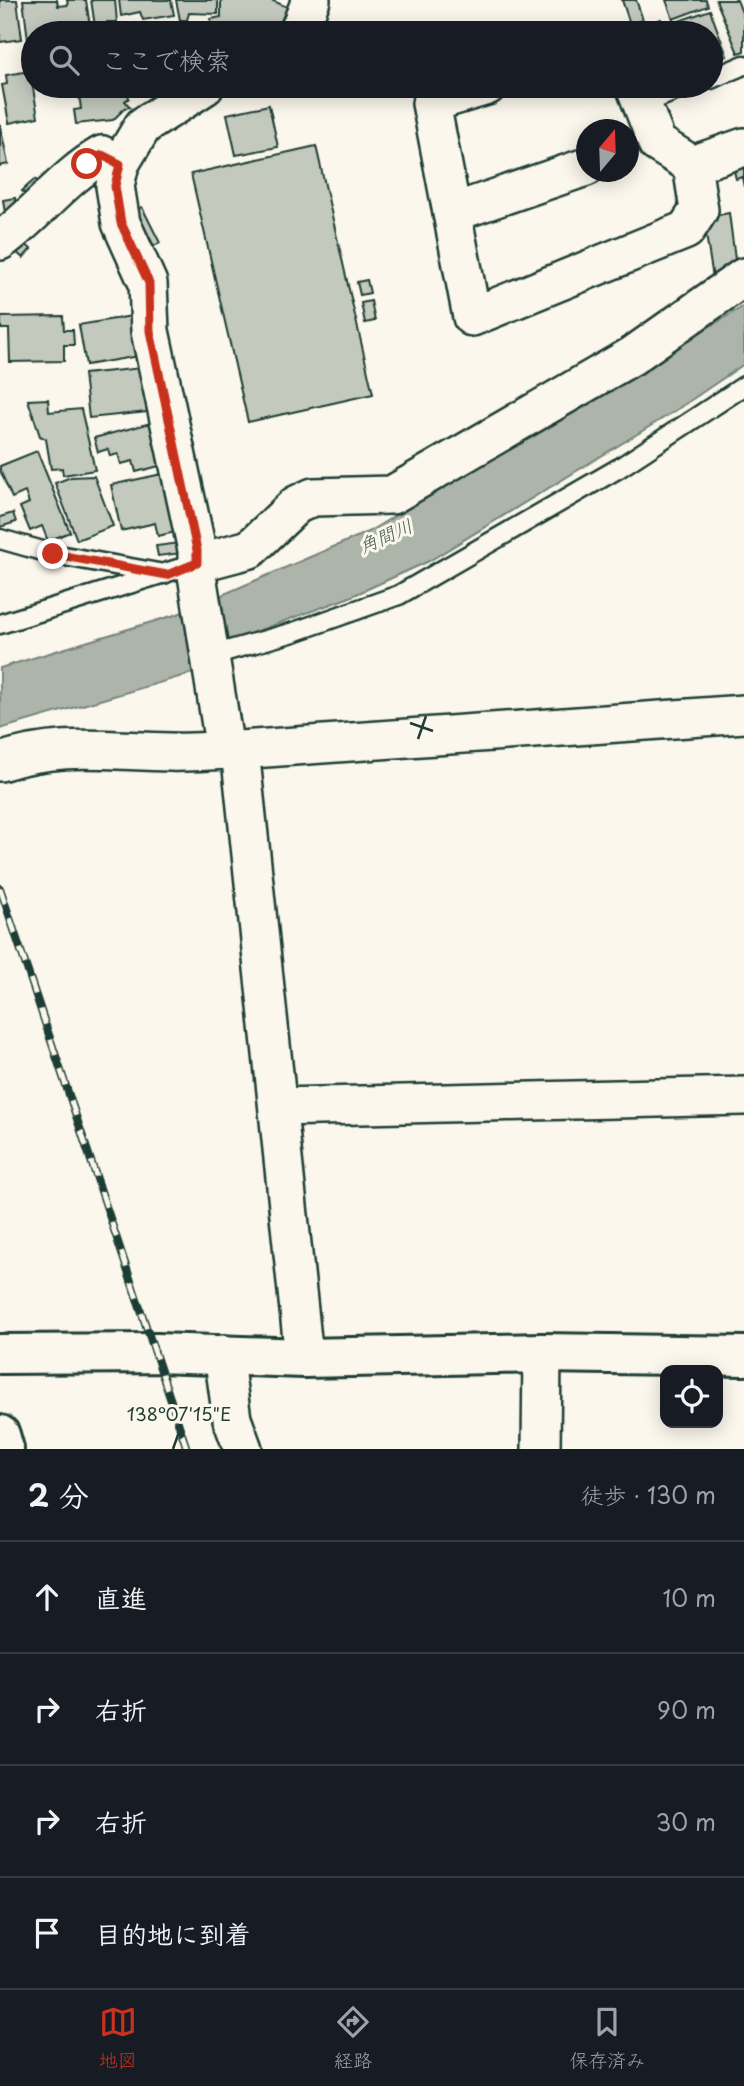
<!DOCTYPE html>
<html lang="ja">
<meta charset="utf-8">
<style>
body{margin:0;font-family:"Playpen Sans","Klee One",sans-serif;background:#20242c;color:#f1f3f6}
.controls{position:absolute;right:21px;bottom:21px;display:grid;overflow:hidden;border-radius:14px;box-shadow:0 4px 18px #0003}
.controls button{width:63px;height:63px;display:grid;place-items:center;padding:0;border:0;border-bottom:2px solid #363941;background:#171b24;color:#f1f3f6;font:35px sans-serif}
.compass{position:absolute;left:576px;top:119px;width:63px;height:63px;border-radius:50%;background:#171b24;box-shadow:0 4px 18px #0003;rotate:19deg}
.stop{position:absolute;width:21px;height:21px;margin:-16px;border:5px solid #c8321e;border-radius:50%;background:#fff}
.stop.end{background:#c8321e;border-color:#fff;box-shadow:0 2px 7px #0008}
.list{margin:0;padding:0;list-style:none}
h2{display:flex;justify-content:space-between;align-items:center;height:91px;margin:0;padding:0 28px;font-size:30px}
h2 small{font-size:23px;font-weight:400;color:#9ea1a6}
.list li{display:grid;grid-template-columns:46px 1fr auto;gap:21px;align-items:center;box-sizing:border-box;height:112px;padding:0 28px;border-top:2px solid #363941}
.list b{display:block;font-size:26px;white-space:nowrap}
.list em{font-size:23px;font-style:normal;color:#9ea1a6}
.icon{flex:none;width:38px;height:38px;fill:none;stroke:currentColor;stroke-width:2;stroke-linecap:round;stroke-linejoin:round}
.map{position:relative;flex:none;width:744px;height:1449px;overflow:hidden}
.search{position:absolute;background:#171b24;box-shadow:0 4px 18px #0003;left:21px;right:21px;top:21px;height:77px;display:flex;align-items:center;gap:18px;box-sizing:border-box;padding:0 24px;border-radius:38px;color:#9ea1a6;font-size:26px}
.sheet{height:539px;background:#171b24}
nav{display:flex;justify-content:space-around;align-items:center;box-sizing:border-box;height:98px;border-top:2px solid #363941;background:#171b24;font-size:19px;color:#9ea1a6}
nav a{display:grid;justify-items:center;gap:4px}
nav .on{color:#c8321e}
.map>svg:first-child{display:block}
.water{fill:#adb4aa;stroke:#74847b;stroke-width:2}
.building{fill:#c4c9be;stroke:#1f3d34;stroke-width:2}
.lines{fill:none;stroke-linecap:round;stroke-linejoin:round}
.lane-casing{stroke:#1f3d34;stroke-width:23}
.street-casing{stroke:#1f3d34;stroke-width:42}
.secondary-casing{stroke:#1f3d34;stroke-width:44}
.lane{stroke:#fbf7ec;stroke-width:18}
.street{stroke:#fbf7ec;stroke-width:37}
.secondary{stroke:#fbf7ec;stroke-width:38}
.rail-casing{stroke:#1f3d34;stroke-width:8}
.rail{stroke:#fbf7ec;stroke-width:5;stroke-dasharray:16;stroke-linecap:butt}
.route{stroke:#c8321e;stroke-width:9}
.ticks{fill:none;stroke:#1f3d34;stroke-width:2.5}
.labels{text-anchor:middle;dominant-baseline:central;stroke-width:6;stroke-linejoin:round;paint-order:stroke}
.water-label{font-size:19px;font-style:italic;fill:#425b52;stroke:#fbf7ec}
.ticks-label{font-size:18px;text-anchor:middle;fill:#1f3d34;stroke:#fbf7ec;stroke-width:6;stroke-linejoin:round;paint-order:stroke}
</style>
<div class="map">
<svg width="744" height="1449" viewBox="0 0 744 1449">
<rect width="100%" height="100%" fill="#fbf7ec"/>
<filter id="ink" filterUnits="userSpaceOnUse"><feTurbulence type="fractalNoise" baseFrequency=".0143" numOctaves="2"/><feDisplacementMap in="SourceGraphic" scale="14" xChannelSelector="R" yChannelSelector="G"/><feConvolveMatrix kernelMatrix="1 2 1 2 8 2 1 2 1" color-interpolation-filters="sRGB"/></filter>
<g filter="url(#ink)">
<path class="water" d="M744,306V364L675,411L429,561L350,597L208,649L200,671L0,729V668L178,614L368,532Z"/>
<g class="building">
<path d="M0,0H17L22,39L0,42Z"/>
<path d="M23,0H57L58,6L68,5L67,0H86L91,33H33V39L28,40Z"/>
<path d="M91,0H115L117,22H107L108,33H96Z"/>
<path d="M119,0H171L174,15L143,20L140,12L121,16Z"/>
<path d="M176,0H218V14L189,13L187,20H180Z"/>
<path d="M221,0H271L292,9L288,20L282,19L280,24L257,33H212L211,19L221,17Z"/>
<path d="M622,0H636L643,20L630,24Z"/>
<path d="M666,0H706L708,6L673,19Z"/>
<path d="M716,0H737L744,18V51L738,53Z"/>
<path d="M710,10L727,56L711,62V33H677L673,23Z"/>
<path d="M661,19L666,33H632L630,30Z"/>
<path d="M195,25L196,33H168L180,31L179,26Z"/>
<path d="M30,71L38,117L9,123L2,85L7,84L6,75Z"/>
<path d="M91,86H126L129,98L125,101L130,107L125,108L113,120L76,124L74,110L81,109L78,87Z"/>
<path d="M133,86H145L146,93L135,95Z"/>
<path d="M269,105L278,147L236,155L227,114Z"/>
<path d="M0,124L8,164L0,166Z"/>
<path d="M316,146L373,394L248,422L191,174Z"/>
<path d="M744,160V187L742,177L736,179L732,163Z"/>
<path d="M35,179L45,189L32,201L22,191Z"/>
<path d="M15,198L18,210L5,213L3,200Z"/>
<path d="M142,207L160,243L154,246L135,210Z"/>
<path d="M729,213L736,267L713,278L705,228L709,217Z"/>
<path d="M24,243L31,249L23,258L16,252Z"/>
<path d="M367,280L370,293L360,295L357,282Z"/>
<path d="M371,301L375,321L365,323L361,303Z"/>
<path d="M63,316L64,330H73L74,345H64V361L10,362L9,329H1V317Z"/>
<path d="M132,316L139,356L86,365L79,325Z"/>
<path d="M142,368L147,412L89,418L84,374Z"/>
<path d="M48,399L49,412L81,409L95,470L63,475L62,468L51,469L46,439L40,436L28,400Z"/>
<path d="M151,423L163,465L136,472L133,461L121,464L118,454L110,456L108,449L98,452L94,438Z"/>
<path d="M37,451L70,532L48,541L42,526L30,531L20,507L29,503L25,492L12,498L0,470V466Z"/>
<path d="M162,474L175,532L158,536L155,523L121,531L111,485Z"/>
<path d="M94,476L113,526L77,540L55,483L71,477Z"/>
<path d="M13,513L16,522L0,527V517Z"/>
<path d="M180,543L182,553L158,556L156,546Z"/>
</g>
<g class="lines">
<defs>
<g id="lane">
<path d="M711,79L744,65"/>
<path d="M642,104L688,86"/>
<path d="M0,539L53,554L164,574"/>
<path d="M0,624L197,563"/>
<path d="M209,656L294,632L399,595L619,468L744,386"/>
</g>
<g id="street">
<path d="M298,33L311,0"/>
<path d="M205,86L143,126L120,164L115,186L121,223L148,283L150,331L197,550V575L225,750"/>
<path d="M487,86L431,103L472,317L686,230L699,210L692,165L657,143L635,86"/>
<path d="M692,165L744,147"/>
<path d="M452,213L586,167"/>
<path d="M0,241C36,215 64,177 102,155L120,164"/>
<path d="M197,563L250,549L296,505L313,497L392,495L632,356L744,277"/>
<path d="M240,750L304,1358"/>
<path d="M0,762C59,742 109,751 170,752C193,753 216,750 240,750L744,714"/>
<path d="M278,1107L744,1096"/>
<path d="M223,1354L232,1419L243,1449"/>
<path d="M541,1449L542,1353"/>
</g>
<g id="secondary">
<path d="M0,1354L157,1353L304,1358L542,1353L744,1356"/>
<path d="M0,1435L4,1449"/>
</g>
</defs>
<use href="#lane" class="lane-casing"/>
<use href="#street" class="street-casing"/>
<use href="#secondary" class="secondary-casing"/>
<use href="#lane" class="lane"/>
<use href="#street" class="street"/>
<use href="#secondary" class="secondary"/>
<defs>
<path id="rail" d="M0,888L187,1449"/>
</defs>
<use href="#rail" class="rail-casing"/>
<use href="#rail" class="rail"/>
</g>
</g>
<g class="lines" filter="url(#ink)">
<path class="route" d="M53,554L167,575L197,563V550L150,331L149,283L121,223L115,186L120,164L102,155L87,164"/>
</g>
<path class="ticks" d="M410,723L433,731M418,739L426,716M173,1449L179,1432"/>
<g class="labels">
<g class="water-label">
<text transform="translate(385 535) rotate(-24)">角間川</text>
</g>
</g>
<g class="ticks-label">
<text x="179" y="1421">138°07'15"E</text>
</g>
</svg>
<div class="controls">
<button><svg class="icon" aria-label="locate" viewBox="0 0 24 24"><circle cx="12" cy="12" r="6"/><path d="M12 2v4M12 18v4M2 12h4M18 12h4"/></svg></button>
</div>
<svg class="compass" viewBox="-18 -18 36 36"><path d="M0-13l5 13h-10z" fill="#e53935"/><path d="M0 13l5-13h-10z" fill="#9ea1a6"/></svg>
<div class="stop" style="left:87px;top:164px"></div>
<div class="stop end" style="left:53px;top:554px"></div>
<div class="search"><svg class="icon" aria-label="search" viewBox="0 0 24 24"><circle cx="10" cy="10" r="6"/><path d="M15 15l6 6"/></svg>ここで検索</div>
</div>
<section class="sheet">
<h2>2 分<small>徒歩 · 130 m</small></h2>
<ul class="list">
<li><svg class="icon" aria-label="ahead" viewBox="0 0 24 24"><path d="M12 20V5M6 11l6-6 6 6"/></svg><div><b>直進</b></div><em>10 m</em></li>
<li><svg class="icon" aria-label="right" viewBox="0 0 24 24"><path d="M7 20v-9h11M14 6l5 5-5 5"/></svg><div><b>右折</b></div><em>90 m</em></li>
<li><svg class="icon" aria-label="right" viewBox="0 0 24 24"><path d="M7 20v-9h11M14 6l5 5-5 5"/></svg><div><b>右折</b></div><em>30 m</em></li>
<li><svg class="icon" aria-label="arrive" viewBox="0 0 24 24"><path d="M6 21V4h12l-3 4 3 4H6"/></svg><div><b>目的地に到着</b></div></li>
</ul>
</section>
<nav>
<a class="on"><svg class="icon" aria-label="map" viewBox="0 0 24 24"><path d="M3 6l6-2 6 2 6-2v14l-6 2-6-2-6 2zM9 4v14M15 6v14"/></svg>地図</a>
<a><svg class="icon" aria-label="directions" viewBox="0 0 24 24"><path d="M12 3l9 9-9 9-9-9zM9 14v-3h6M13 9l2 2-2 2"/></svg>経路</a>
<a><svg class="icon" aria-label="saved" viewBox="0 0 24 24"><path d="M7 4h10v16l-5-4-5 4z"/></svg>保存済み</a>
</nav>
